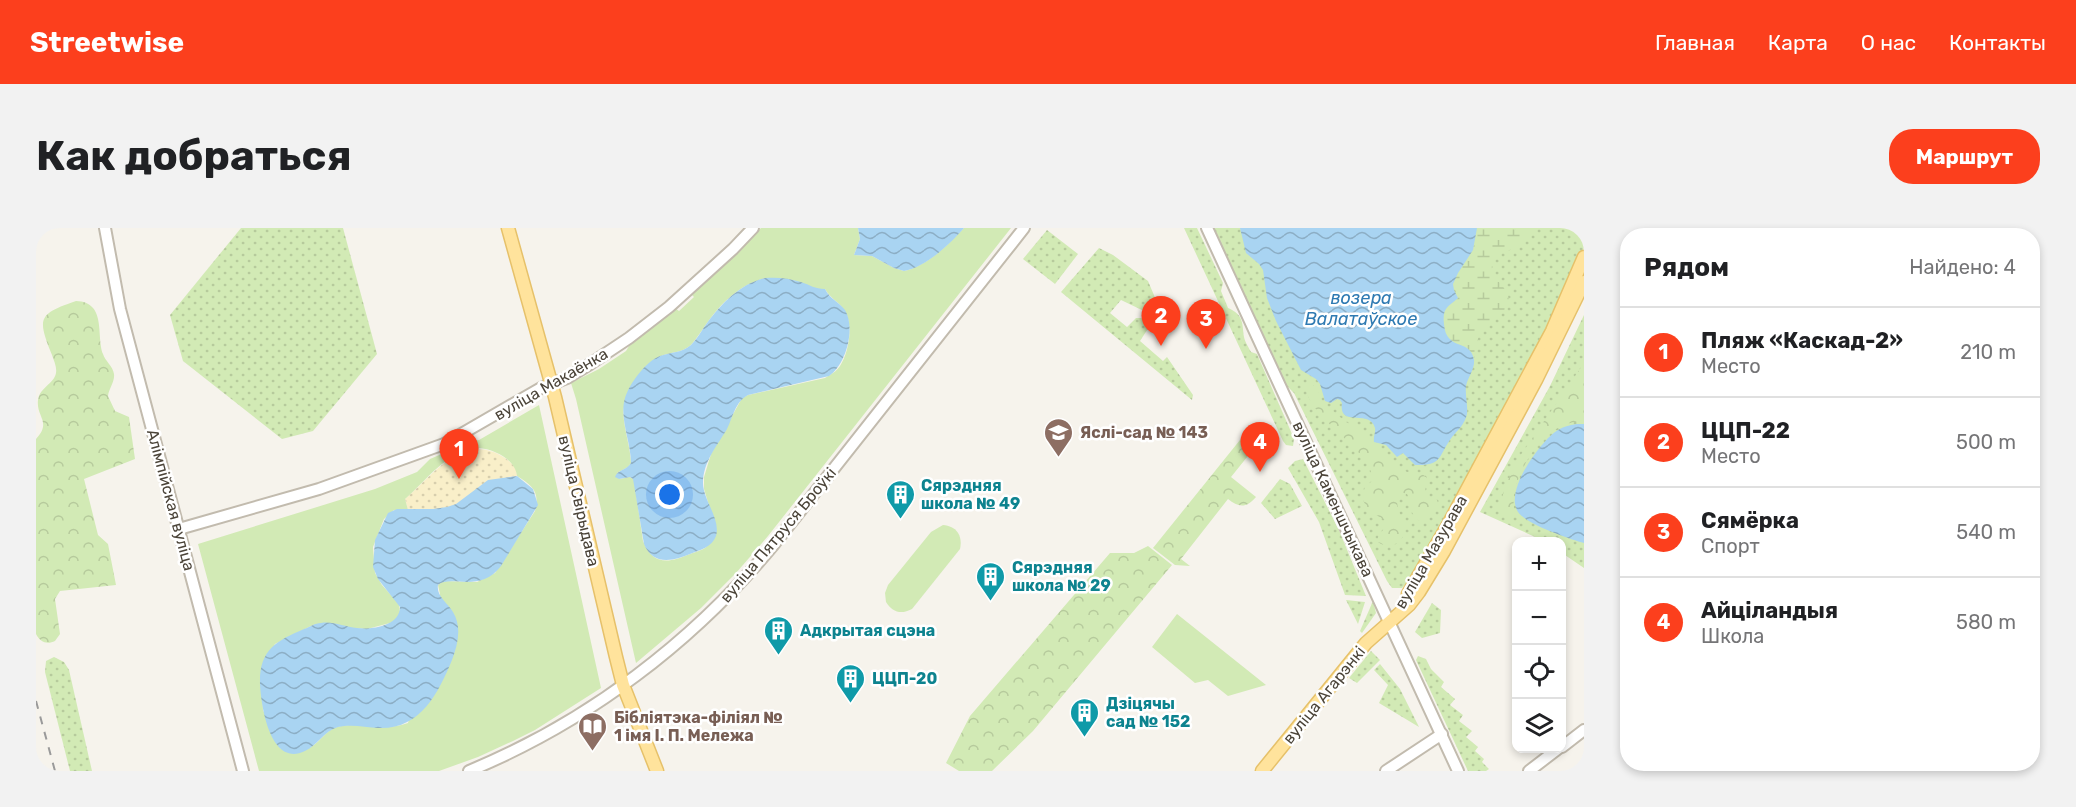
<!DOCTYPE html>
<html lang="ru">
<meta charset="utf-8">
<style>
body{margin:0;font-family:Rubik,sans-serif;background:#f2f2f2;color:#202124}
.controls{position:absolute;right:18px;bottom:18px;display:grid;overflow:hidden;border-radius:12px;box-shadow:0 3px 9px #0003}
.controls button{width:54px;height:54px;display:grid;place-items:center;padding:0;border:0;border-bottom:2px solid #e0e0e0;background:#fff;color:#202124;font:30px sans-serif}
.you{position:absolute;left:634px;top:267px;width:21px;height:21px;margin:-15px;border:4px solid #fff;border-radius:50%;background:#1a73e8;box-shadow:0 0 0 9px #1a73e833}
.badge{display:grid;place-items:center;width:39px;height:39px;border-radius:50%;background:#fc3f1d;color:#fff;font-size:20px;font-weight:700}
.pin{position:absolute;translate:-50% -50px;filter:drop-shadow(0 2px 3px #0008)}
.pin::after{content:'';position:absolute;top:32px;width:21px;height:18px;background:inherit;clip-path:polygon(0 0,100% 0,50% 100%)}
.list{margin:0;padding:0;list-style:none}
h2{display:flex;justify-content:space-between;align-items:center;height:78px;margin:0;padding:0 24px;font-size:26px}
h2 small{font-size:20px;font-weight:400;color:#757577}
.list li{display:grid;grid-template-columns:39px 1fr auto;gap:18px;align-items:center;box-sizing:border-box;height:90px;padding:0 24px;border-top:2px solid #e0e0e0}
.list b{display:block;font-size:22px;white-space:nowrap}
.list p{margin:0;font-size:20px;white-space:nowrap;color:#757577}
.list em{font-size:20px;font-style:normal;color:#757577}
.icon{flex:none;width:33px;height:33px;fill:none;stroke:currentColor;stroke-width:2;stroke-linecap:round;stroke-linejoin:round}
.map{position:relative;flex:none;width:1548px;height:543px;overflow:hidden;border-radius:24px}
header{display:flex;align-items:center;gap:36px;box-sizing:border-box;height:84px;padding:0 30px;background:#fc3f1d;color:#fff}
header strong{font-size:28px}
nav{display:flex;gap:33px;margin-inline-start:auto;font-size:21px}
.intro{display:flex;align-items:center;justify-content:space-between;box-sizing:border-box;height:144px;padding:0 36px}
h1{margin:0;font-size:42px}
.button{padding:15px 27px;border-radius:24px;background:#fc3f1d;color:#fff;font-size:21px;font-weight:700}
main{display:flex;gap:36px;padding:0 36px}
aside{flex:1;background:#fff;border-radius:24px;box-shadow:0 3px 9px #0003}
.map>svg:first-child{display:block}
.grass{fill:url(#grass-dots)}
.forest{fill:url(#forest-crowns)}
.wetland{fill:url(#wetland-marsh)}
.sand{fill:url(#sand-dots)}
.park{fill:#d2eab5;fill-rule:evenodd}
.water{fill:url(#water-waves)}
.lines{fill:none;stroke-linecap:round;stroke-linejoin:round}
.minor-casing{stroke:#c2bbae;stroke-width:14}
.major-casing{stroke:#e6c16a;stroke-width:15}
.minor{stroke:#fff;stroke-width:10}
.major{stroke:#ffe39c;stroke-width:12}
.rail{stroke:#9a9a9a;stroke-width:2;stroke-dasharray:8 8;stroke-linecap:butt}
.labels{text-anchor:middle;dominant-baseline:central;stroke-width:5;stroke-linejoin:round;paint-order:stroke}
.street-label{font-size:16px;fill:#4b4439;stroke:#fff}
.education-label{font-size:16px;font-weight:bold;fill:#785e54;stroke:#fff;text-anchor:start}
.culture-label{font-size:16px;font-weight:bold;fill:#0d838f;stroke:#fff;text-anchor:start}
.water-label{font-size:18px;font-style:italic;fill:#2e7ab2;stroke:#fff}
</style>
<header>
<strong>Streetwise</strong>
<nav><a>Главная</a><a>Карта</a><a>О нас</a><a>Контакты</a></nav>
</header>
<div class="intro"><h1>Как добраться</h1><a class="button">Маршрут</a></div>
<main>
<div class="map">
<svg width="1548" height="543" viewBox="0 0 1548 543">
<defs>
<pattern id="grass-dots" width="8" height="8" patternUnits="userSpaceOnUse" patternTransform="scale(1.5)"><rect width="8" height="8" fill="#d2eab5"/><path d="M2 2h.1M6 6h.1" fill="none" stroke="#b6ca9c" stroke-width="1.8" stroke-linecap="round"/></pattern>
<pattern id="forest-crowns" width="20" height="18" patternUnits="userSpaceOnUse" patternTransform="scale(1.5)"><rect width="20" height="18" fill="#d2eab5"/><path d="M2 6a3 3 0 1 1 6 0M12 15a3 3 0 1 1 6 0" fill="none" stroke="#b6ca9c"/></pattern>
<pattern id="wetland-marsh" width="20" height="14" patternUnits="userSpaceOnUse" patternTransform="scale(1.5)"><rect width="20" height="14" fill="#d2eab5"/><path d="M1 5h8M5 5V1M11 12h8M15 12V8" fill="none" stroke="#b6ca9c"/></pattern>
<pattern id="sand-dots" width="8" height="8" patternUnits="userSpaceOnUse" patternTransform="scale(1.5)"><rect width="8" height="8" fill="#f9efc9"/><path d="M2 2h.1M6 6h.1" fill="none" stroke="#d7cead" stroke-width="1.8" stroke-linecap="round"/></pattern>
<pattern id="water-waves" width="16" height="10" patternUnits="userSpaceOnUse" patternTransform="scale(1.5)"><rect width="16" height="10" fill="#a9d4f2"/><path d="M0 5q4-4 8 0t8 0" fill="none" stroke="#8caec5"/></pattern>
</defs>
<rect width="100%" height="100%" fill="#f6f3ec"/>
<g class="grass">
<path d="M205,0H307L341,126L277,203L246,211L147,133L134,87Z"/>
<path d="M1148,0H1161L1187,55L1185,63L1192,80C1208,87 1206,95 1208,109C1209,114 1213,120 1215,124L1221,126L1253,199L1258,211L1257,218L1250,217L1247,213Z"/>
<path d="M1178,0H1548V20L1529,68L1415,281L1373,353L1366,360H1356L1351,353L1258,165L1251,158Z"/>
<path d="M1011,2L1042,26L1019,56L987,31Z"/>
<path d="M1063,20L1077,27L1112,53L1131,98L1110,84L1085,72L1074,85L1091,99L1100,90H1105L1115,96L1104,113L1127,133L1131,129L1157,167L1156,172L1025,64Z"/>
<path d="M1548,87V340L1526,325V314L1508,313L1444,284L1514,158Z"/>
<path d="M1267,231L1303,302L1330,368L1309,367L1283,294L1252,240L1259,233Z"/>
<path d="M1244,251L1254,256L1266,278L1239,291L1225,275Z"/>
<path d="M1310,372L1329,374L1322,396Z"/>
<path d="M1337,373L1340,385L1326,405L1324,403Z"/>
<path d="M1396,375L1405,382L1404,405L1386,410L1379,404Z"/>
<path d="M1335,423L1344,432L1321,455L1313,450Z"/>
<path d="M1382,428L1390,431L1395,441L1408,454L1405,459L1419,471L1414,477L1427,487L1423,493L1436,503L1430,509L1442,519L1439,523L1448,531L1446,534L1453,541L1450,543H1432L1380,432Z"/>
<path d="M18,429L28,434L33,442L56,543H34L9,444L10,433Z"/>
<path d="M1344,436L1364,461L1383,499L1343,475L1352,457L1338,442Z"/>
</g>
<g class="forest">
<path d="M40,73C71,74 60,108 67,126C69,133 77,138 78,146C79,154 73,160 72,168L79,183L93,189L99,231L48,251L62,307L72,316L80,357L24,363L19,371L24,406L19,413C11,417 4,414 0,406V211C16,194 0,189 2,172C4,159 18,156 20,145C21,139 18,133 16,127C1,90 2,86 40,73Z"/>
<path d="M1548,135V194C1513,190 1484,235 1478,266C1477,272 1478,278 1478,285L1474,288L1468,287L1463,280L1470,256L1484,228Z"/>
<path d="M1276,156L1282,162L1286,174L1310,194L1326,202L1335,216L1346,223L1360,237L1371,244L1385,245L1391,250L1389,264L1392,268L1401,272L1403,278C1397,287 1385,302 1377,286C1373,280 1375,273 1371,266L1365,264C1355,277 1368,289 1369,304C1365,316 1353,322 1342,314V309L1349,299V292L1331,282L1326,268L1329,259L1336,253C1340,224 1275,193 1270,161L1272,157Z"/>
<path d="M1223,204L1228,208L1195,249L1220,269C1210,281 1202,279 1192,271L1145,331L1154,338L1139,337L1117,320L1208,207L1216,210Z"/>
<path d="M1112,318L1136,337L997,503L956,543H923L910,535L934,488L1074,325H1098Z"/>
</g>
<path class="wetland" d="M1441,0H1473L1482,2L1486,0H1497C1495,5 1492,12 1487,16C1479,23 1465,21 1459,30C1446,50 1477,57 1472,75C1468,88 1457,89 1449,98C1441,107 1439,121 1438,133L1434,123L1410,109C1402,87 1407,83 1422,70L1417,56C1426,32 1439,29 1441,0Z"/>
<path class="sand" d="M437,221C454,220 469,227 480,240L481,248C457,249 440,268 418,277C404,283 387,281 372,282L369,271C395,249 402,233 437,221Z"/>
<g class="park">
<path d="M725,0H822L824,11L818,27L836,28L858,40L868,43C891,38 913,16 928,0H975L732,308L700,345L665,380L600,435L540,171L535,155L563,141L590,123L598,110L639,80L643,83L658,69L654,65L676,48ZM729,50L757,52L778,61H789C794,70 803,74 808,82C818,96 813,124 804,138C800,144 795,146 789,150L712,167L706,170L675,226L668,249V261L680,301C678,306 675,314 671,318C668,322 659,324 654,326C633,335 617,338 607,313L598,252L594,249L583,251L581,245L592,239L595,235C595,220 585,192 588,179C591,166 612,133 625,128C635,124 646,125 655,117C661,110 666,102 671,95C686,74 704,57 729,50Z"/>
<path d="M503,177L565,460L499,502L477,513L442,529L403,543H223L162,316L339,261L381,244L394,231L436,213L443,212ZM444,220C459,222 479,231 481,248C497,258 504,264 499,283L459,345L441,354L407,353L402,357L404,366L372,495C348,504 324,493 301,499C290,502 285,513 275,519C271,521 266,522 261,522C254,524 250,524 244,520L227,482L225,441L239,416L277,397L293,395L316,400L331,401L354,395L361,391L364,384L363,376L346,357L339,345L337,319L348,291L358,282H372L369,271C392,251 411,222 444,220Z"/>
<path d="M907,297C920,298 927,307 924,321L876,381C865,387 856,384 850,374L849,365L852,357L895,304Z"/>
<path d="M1141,386L1230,457L1192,468L1172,452L1159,455L1116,419Z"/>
</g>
<g class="water">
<path d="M822,0H928C913,17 890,39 868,43L858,40L836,28L818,27L824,11Z"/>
<path d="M1204,0H1441L1437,22L1422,45L1417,56L1418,62L1422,70C1412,79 1406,80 1408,96C1410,124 1435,110 1438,132C1439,141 1432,149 1430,158C1429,168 1432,177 1431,186C1429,196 1422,202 1416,209C1402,228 1407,238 1379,237L1367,225L1361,229L1350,217L1338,214C1337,209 1340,204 1339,200C1334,180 1302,201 1306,175L1304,172L1301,171L1295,175L1289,173L1284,156L1280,151L1265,142L1240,93L1231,70L1227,42L1223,36L1210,25Z"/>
<path d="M729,50C741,49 753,50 765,54C774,57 779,61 789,61C794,71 803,74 809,82C820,100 810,137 793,148L712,167C699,174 697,189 691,201C681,218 667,234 667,255C667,272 685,291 680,308C676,319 664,322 654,326C637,333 617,338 608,316L597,251L594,249L583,251L579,249C581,242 591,242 595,235C595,214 583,190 589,170C593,156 610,133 624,128C635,124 646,125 655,117C661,111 666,102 671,95C686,75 704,56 729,50Z"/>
<path d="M1541,196H1548V315C1533,311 1490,296 1482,284C1468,263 1503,216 1519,204C1526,199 1533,197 1541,196Z"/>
<path d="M481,248L497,261L502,277L465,338C444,366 415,346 402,357C400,368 412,375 417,384C426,399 422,416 416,432C402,466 384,502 342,500C329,499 315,496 302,499C288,503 282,517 269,523C234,540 225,477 224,456C223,422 240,413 268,401C274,399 279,395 285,395C297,393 309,399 321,400C335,402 364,398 364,379L342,351L337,339L339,312L352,285L361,281H397L411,279L420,276L452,252Z"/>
</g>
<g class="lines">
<defs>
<g id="minor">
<path d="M69,0L84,81L207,543"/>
<path d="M1171,0L1422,543"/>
<path d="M143,301L283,261L408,216L505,160L531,150L554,136L593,110L633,79L697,21L717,0"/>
<path d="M1526,519L1548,502"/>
<path d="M433,543C552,494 657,414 739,315L988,0"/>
<path d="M1350,543L1406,506"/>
<path d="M1493,543L1523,520"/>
</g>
<g id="major">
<path d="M472,0L519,169L580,429L587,457L621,543"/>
<path d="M1372,366L1412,297L1516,103L1548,29"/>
<path d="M1226,543L1330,415L1373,377L1383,364L1408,323L1500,152L1548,54"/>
</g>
</defs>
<use href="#minor" class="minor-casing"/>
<use href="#major" class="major-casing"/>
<use href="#minor" class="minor"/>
<use href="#major" class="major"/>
<path class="rail" d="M0,473L19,543"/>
</g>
<defs>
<symbol id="school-pin" viewBox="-11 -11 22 30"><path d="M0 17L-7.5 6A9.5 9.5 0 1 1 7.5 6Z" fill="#8d6e63" stroke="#fff"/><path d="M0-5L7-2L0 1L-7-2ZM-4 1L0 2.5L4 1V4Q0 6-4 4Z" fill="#fff"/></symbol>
<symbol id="building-pin" viewBox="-11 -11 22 30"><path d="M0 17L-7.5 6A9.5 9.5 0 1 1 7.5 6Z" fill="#0f9aa8" stroke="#fff"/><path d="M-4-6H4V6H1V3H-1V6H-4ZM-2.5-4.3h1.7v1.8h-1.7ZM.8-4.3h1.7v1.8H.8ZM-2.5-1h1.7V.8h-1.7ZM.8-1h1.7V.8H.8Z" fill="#fff"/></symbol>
<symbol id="library-pin" viewBox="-11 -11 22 30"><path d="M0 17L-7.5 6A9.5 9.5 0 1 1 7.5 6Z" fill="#8d6e63" stroke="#fff"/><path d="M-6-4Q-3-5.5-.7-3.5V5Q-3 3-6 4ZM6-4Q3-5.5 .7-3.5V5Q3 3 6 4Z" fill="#fff"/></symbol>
</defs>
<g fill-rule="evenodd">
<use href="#school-pin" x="1006" y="188" width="33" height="45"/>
<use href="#building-pin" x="848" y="250" width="33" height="45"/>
<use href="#building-pin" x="938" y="332" width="33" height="45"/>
<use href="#building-pin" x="726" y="386" width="33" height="45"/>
<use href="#building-pin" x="798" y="434" width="33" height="45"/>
<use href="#building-pin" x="1032" y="468" width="33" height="45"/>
<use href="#library-pin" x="540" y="482" width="33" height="45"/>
</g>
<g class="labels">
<g class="street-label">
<text transform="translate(515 156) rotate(-30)">вуліца Макаёнка</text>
<text transform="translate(1297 271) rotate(65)">вуліца Каменшчыкава</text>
<text transform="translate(135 272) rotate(75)">Алімпійская вуліца</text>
<text transform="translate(543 273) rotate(77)">вуліца Свірыдава</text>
<text transform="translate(742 307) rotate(-50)">вуліца Пятруся Броўкі</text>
<text transform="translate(1395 324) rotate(-60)">вуліца Мазурава</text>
<text transform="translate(1288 467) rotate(-51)">вуліца Агарэнкі</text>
</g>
<g class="education-label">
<text x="1044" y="204">Яслі-сад № 143</text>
<text x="578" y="489">Бібліятэка-філіял №<tspan x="578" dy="18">1 імя І. П. Мележа</tspan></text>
</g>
<g class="culture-label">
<text x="885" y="257">Сярэдняя<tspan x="885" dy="18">школа № 49</tspan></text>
<text x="976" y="339">Сярэдняя<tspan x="976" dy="18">школа № 29</tspan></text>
<text x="764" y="402">Адкрытая сцэна</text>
<text x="836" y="450">ЦЦП-20</text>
<text x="1070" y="475">Дзіцячы<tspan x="1070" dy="18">сад № 152</tspan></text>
</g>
<g class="water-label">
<text x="1325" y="70">возера<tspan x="1325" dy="21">Валатаўское</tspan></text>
</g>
</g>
</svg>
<div class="controls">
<button>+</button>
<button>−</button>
<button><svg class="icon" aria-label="locate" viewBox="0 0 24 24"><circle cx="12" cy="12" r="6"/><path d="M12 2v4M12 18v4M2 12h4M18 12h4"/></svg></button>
<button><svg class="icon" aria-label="layers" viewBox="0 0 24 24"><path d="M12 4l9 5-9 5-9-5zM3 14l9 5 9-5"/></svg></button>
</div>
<div class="you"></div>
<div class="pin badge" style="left:423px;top:251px">1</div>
<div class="pin badge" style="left:1125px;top:118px">2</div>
<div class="pin badge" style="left:1170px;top:121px">3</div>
<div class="pin badge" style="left:1224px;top:244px">4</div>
</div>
<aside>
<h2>Рядом<small>Найдено: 4</small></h2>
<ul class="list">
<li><span class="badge">1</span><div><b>Пляж «Каскад-2»</b><p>Место</p></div><em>210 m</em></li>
<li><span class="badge">2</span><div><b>ЦЦП-22</b><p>Место</p></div><em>500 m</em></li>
<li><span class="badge">3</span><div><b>Сямёрка</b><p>Спорт</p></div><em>540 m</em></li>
<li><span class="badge">4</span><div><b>Айціландыя</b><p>Школа</p></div><em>580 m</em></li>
</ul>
</aside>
</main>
